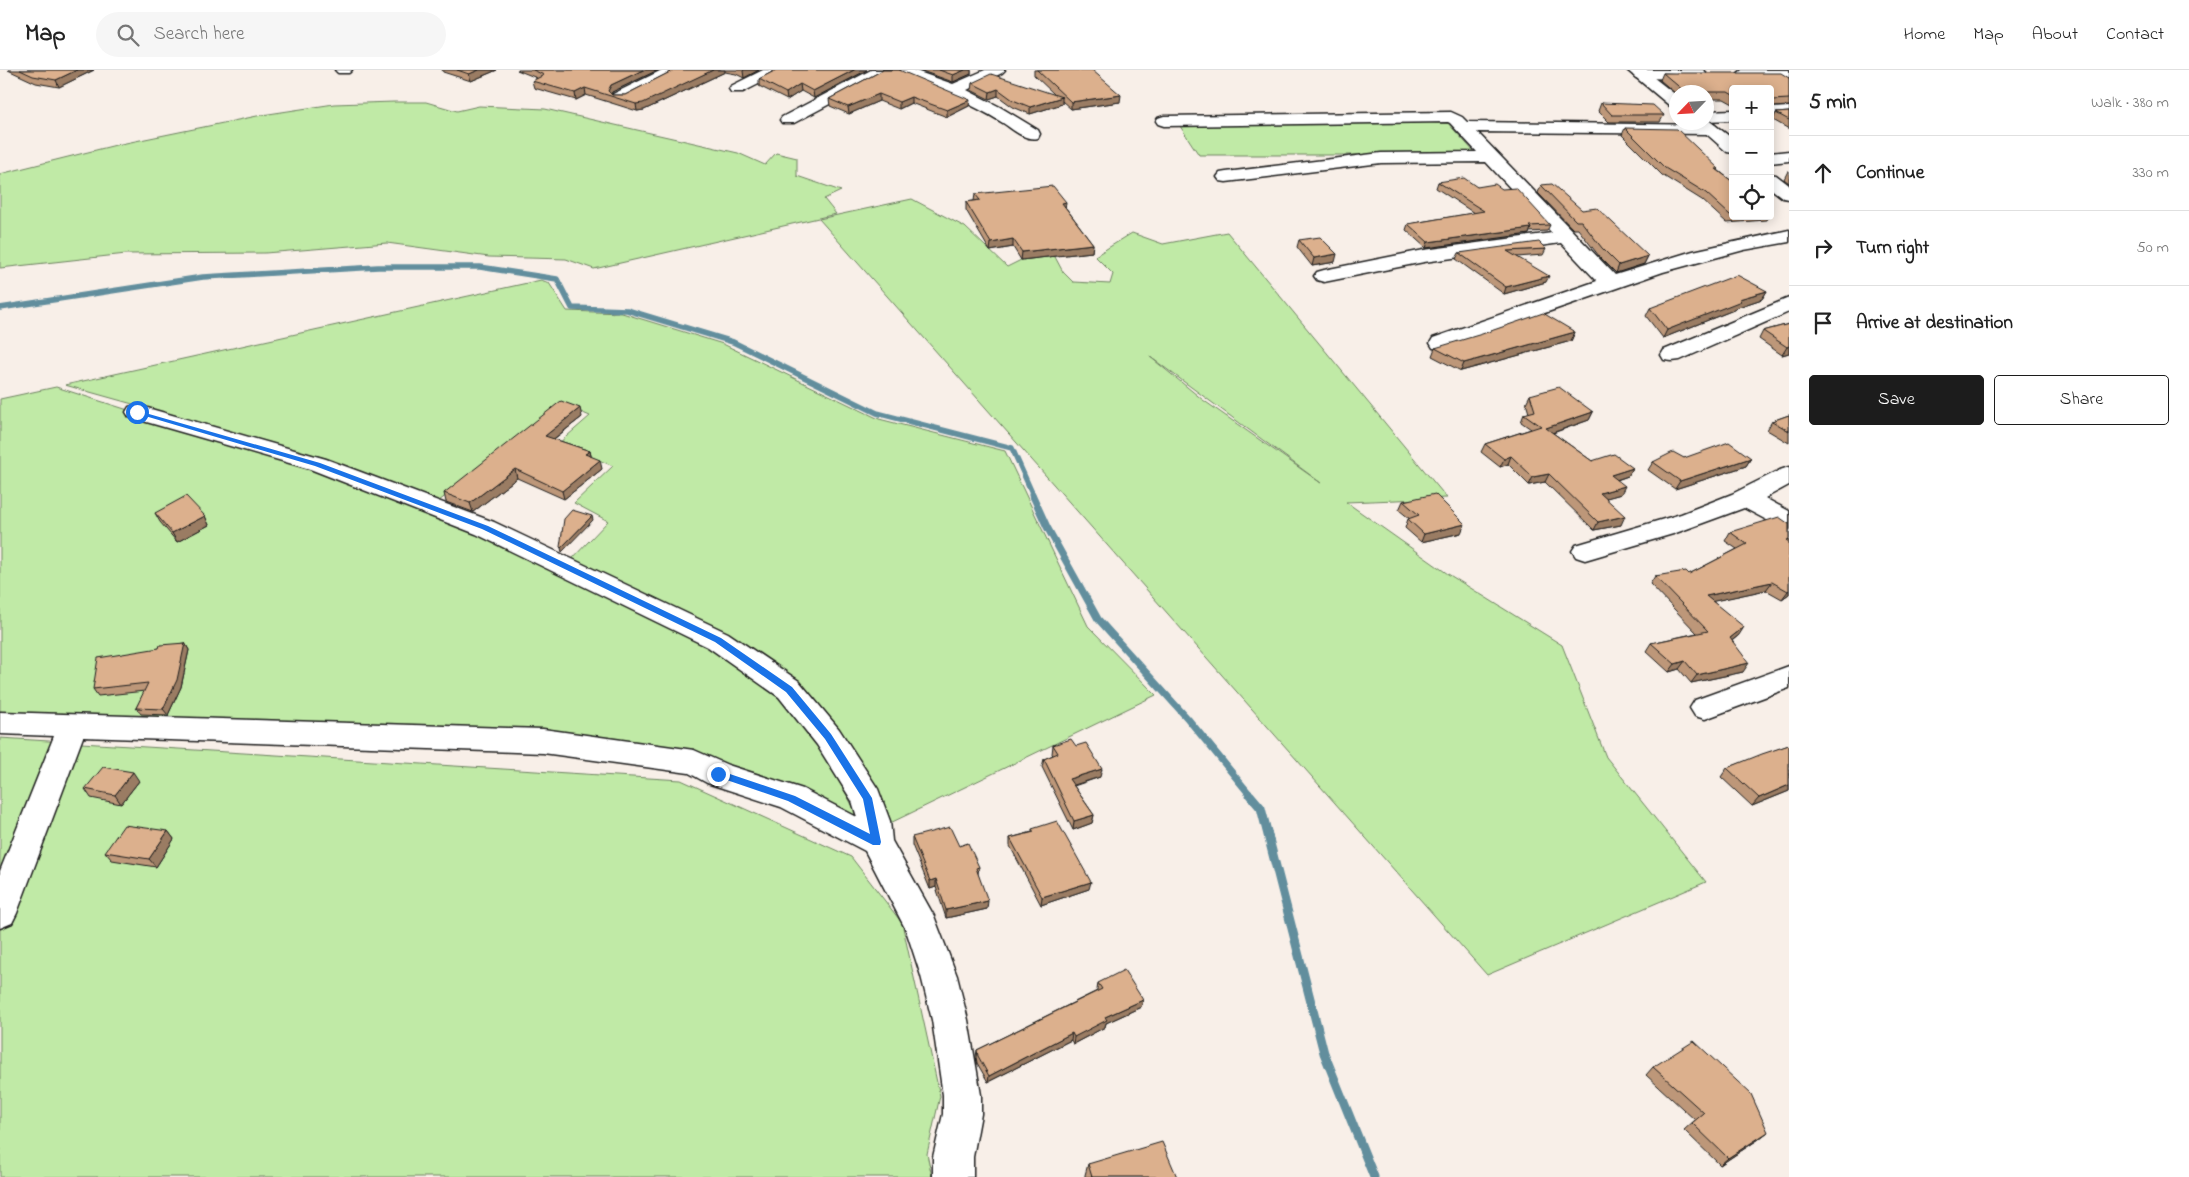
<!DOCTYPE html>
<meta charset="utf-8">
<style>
body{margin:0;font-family:"Indie Flower",sans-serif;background:#f6f6f6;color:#222}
.controls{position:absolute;right:15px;top:15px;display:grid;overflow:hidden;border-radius:5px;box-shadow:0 2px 12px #0003}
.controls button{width:45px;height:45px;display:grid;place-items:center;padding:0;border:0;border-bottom:1px solid #e0e0e0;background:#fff;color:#222;font:25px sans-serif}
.compass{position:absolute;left:1669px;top:15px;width:45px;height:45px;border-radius:50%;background:#fff;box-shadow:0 2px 12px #0003;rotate:245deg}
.stop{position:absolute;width:15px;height:15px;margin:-11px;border:4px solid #1a73e8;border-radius:50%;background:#fff}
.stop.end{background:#1a73e8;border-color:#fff;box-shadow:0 1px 5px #0008}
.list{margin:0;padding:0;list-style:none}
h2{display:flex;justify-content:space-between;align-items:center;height:65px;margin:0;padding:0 20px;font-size:21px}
h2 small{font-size:16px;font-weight:400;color:#767676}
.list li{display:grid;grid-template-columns:32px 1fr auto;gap:15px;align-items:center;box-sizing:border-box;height:75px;padding:0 20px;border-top:1px solid #e0e0e0}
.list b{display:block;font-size:19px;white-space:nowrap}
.list em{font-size:16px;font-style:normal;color:#767676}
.actions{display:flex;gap:10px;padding:15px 20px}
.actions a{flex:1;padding:11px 0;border:1px solid #1c1c1c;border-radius:5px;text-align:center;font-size:18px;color:#1c1c1c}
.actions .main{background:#1c1c1c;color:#fff}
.icon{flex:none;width:28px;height:28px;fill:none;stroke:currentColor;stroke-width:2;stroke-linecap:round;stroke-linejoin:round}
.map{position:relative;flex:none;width:1789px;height:1107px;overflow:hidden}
header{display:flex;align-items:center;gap:30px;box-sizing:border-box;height:70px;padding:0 25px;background:#fff;border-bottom:1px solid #e0e0e0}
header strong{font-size:24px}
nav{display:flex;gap:28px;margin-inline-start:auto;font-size:18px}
.search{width:350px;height:45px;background:#f6f6f6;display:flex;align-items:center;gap:12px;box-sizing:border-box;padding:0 18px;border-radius:28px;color:#767676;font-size:19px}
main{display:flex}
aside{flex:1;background:#fff}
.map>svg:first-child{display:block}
.green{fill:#c0eaa6;stroke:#6e8361;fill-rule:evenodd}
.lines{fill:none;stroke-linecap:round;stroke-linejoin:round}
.stream-far2{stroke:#628e9d;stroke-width:5.5}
.stream-far1{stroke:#628e9d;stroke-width:7}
.stream{stroke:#628e9d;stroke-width:9}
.minor-casing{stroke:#1c1c1c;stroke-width:3}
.highway-casing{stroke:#1c1c1c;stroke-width:3}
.minor{fill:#fff;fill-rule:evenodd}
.highway{fill:#fff;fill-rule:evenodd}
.wall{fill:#bd9779;stroke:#1c1c1c}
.shaded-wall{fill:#9a7b63;stroke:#1c1c1c}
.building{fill:#dcb08d;stroke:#1c1c1c}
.route{fill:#1a73e8}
</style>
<header>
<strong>Map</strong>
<div class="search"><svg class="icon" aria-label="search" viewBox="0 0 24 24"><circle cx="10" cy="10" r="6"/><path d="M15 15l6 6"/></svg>Search here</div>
<nav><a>Home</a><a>Map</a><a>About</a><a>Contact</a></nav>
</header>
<main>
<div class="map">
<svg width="1789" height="1107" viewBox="0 0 1789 1107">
<rect width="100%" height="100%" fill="#f8efe8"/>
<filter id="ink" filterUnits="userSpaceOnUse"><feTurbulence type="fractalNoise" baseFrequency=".02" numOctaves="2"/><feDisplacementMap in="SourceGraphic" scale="10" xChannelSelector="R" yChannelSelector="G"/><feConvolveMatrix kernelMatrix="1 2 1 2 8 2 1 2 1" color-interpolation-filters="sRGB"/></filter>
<g filter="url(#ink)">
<g class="green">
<path d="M394,32H426L457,41L479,36L545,39L738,83L765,95L776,83L797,88V106L841,121L824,129L836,144L594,199L566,189L489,187L387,173L265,183L126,184L0,198V104L116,75L262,45L334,34Z"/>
<path d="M1176,50H1445L1477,85H1199Z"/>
<path d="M912,129L965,157L1007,197L1021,190L1054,185L1063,202L1073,212L1110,214L1113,204L1095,186L1132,163L1163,174L1227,162L1447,428L1346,432L1448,504L1562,575L1606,687L1706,812L1487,905L819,149ZM1149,286L1321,413L1203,330Z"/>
<path d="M541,210L549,213L567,241L622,243L723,274L879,349L1005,381L1088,556L1156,625L884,756L793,611L571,490L608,451L574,433L613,396L559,373L590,346L564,335L439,431L325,388L65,315Z"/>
<path d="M56,317L313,399L485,467L710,577L780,627L817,671L862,753L751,702L720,694L0,645V329Z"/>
<path d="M0,668L681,710L851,787L902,853L940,1026L927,1084L932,1107H0Z"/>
</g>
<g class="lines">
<path class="stream-far2" d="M0,238L203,207L378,197H480L557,209L572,238L627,240L733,272L877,343L1012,378L1033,425"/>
<path class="stream-far1" d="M1032,424L1047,457L1098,549L1188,649L1251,726"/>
<path class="stream" d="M1250,725L1261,738L1324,983L1374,1107"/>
<defs>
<g id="minor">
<path d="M335,0H352L349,3H338Z"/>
<path d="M662,0H682L679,3L625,30H613L611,27L613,24Z"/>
<path d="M763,0H783L780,3L743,22H731L729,19L731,16Z"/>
<path d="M871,0H913L953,14L985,0H1005L1002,3L967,20L1000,37L1038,60L1040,64L1038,68C1025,71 1014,60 1003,53C968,31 931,17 893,3L890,0L888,3L794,53H782L780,50L782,47Z"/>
<path d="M1641,0H1703L1708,4L1705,7L1700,9L1636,8L1633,5L1636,2Z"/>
<path d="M1742,0H1789V8L1745,9L1740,7L1737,4Z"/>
<path d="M1789,37V47L1770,48V38Z"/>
<path d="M1733,40V50L1706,51V41Z"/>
<path d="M1451,42L1462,47L1467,52L1715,55L1717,59L1715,63L1709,64L1477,62L1615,205L1693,181L1789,160V172L1744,180L1663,202L1441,279L1433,278L1430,273L1433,268L1597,211L1561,173L1424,192L1324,212L1317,210L1314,206L1317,202L1324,200L1424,180L1552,163L1486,92L1381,93L1226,112L1220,111L1217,107L1220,103L1226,102L1381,83L1477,82L1450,53L1448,52L1164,56L1158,54L1156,51L1158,48L1164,46Z"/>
<path d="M1789,81V91L1770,93V83Z"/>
<path d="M1789,228V242L1680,290L1672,291L1664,290L1661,285L1664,280Z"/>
<path d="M137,335L326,389L494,452L728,563L799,611L839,659L878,719L890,751L892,771L934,846L957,906L968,950L981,1025V1044L973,1087V1107H933V1087L943,1044V1025L932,950L921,906L906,860L865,781L781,737L707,713L689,703L543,683L83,667L17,843L12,853L0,858V801L54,666L0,664V642L543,659L694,680L728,695L803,719L857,747L852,731L817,675L779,627L708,577L476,464L310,399L129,347L126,342L129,337Z"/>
<path d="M1789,397V415L1765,428L1789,441V459L1780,457L1744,438L1673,464L1585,490L1576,487L1572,481L1576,475L1681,444L1732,424L1780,400Z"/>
<path d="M1789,596V618L1705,649L1695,646L1690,638L1695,630Z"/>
</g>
<g id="highway">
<path d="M1627,0H1644L1676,25V38L1670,36Z"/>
<path d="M1707,49L1733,69V83L1727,82L1693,52H1706Z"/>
<path d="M1770,104L1776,105L1789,115V129L1783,128L1770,118Z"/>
</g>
</defs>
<use href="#minor" class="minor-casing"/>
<use href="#highway" class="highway-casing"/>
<use href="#minor" class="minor"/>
<use href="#highway" class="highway"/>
</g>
<g class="wall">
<path d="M8,0H94L59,17L36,13Z"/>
<path d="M442,0H497L471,11L443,2Z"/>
<path d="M517,0H658L612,22V25H625L674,0H759L744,8L736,4L725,2L644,40L637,41L586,25L576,30L534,18L532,11L537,8Z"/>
<path d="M776,0H867L814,28L801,21L787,30L759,16V9Z"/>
<path d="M883,0L969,36L947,47L911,33L899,39L879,31L849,44L830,36L829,29Z"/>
<path d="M919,0H971V4L953,12Z"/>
<path d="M1034,0H1092L1120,32L1071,39L1062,31V34L1030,44L1013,37L998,26L989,29L971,20L972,13L1055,25L1034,5Z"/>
<path d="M1663,3L1789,8V36L1772,37V40L1770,43V19H1733V34L1724,29H1706V22H1676V24L1660,10Z"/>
<path d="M1601,33L1664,45L1660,52H1609L1598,41Z"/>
<path d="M1789,42V59L1773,50L1776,43Z"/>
<path d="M1625,58L1719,99L1718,100L1733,112V146H1768L1766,150L1727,153L1702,130L1662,105L1622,65Z"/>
<path d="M1788,101H1789V113L1784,109Z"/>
<path d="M1438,112L1477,117L1550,155L1547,161L1529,162V164L1426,178L1406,160L1408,154L1474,143L1436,118Z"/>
<path d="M1541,115L1582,140L1648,186L1644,194L1616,203L1599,186L1578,159H1573L1538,123Z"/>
<path d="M975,124L1066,138L1093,174L1092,182L1021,190L1013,177L990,181L966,140V132L974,131Z"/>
<path d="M1299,170L1335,192L1312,196L1297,177Z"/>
<path d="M1546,179L1543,185L1517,187L1546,212L1504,224L1456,189L1459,183Z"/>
<path d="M1767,221L1762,229L1738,237L1736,239L1663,268L1646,246L1650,238Z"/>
<path d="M1789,254V283L1782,285L1759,269L1763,261Z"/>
<path d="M1575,262L1571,271L1461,301L1432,286L1435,278Z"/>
<path d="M1530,325L1593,342L1589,350L1553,363L1592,391L1633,398L1628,406L1617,410L1621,424L1606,428L1621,455L1594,460L1545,412L1529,415L1508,394L1500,397L1481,382L1485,374L1531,359L1521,352L1524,344L1529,343L1526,333Z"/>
<path d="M1789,345V373L1767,360L1772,351Z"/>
<path d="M582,347L554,369L590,381L591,386L602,399L564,429L517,408L473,442L446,432L444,423Z"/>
<path d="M1684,388H1751L1746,396L1675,419L1648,400L1653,392Z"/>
<path d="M1403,431L1461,463L1421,472L1405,458L1408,449H1410L1399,440Z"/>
<path d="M155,443L205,446L209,455L177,472L160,452Z"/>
<path d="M1789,454V524L1782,529L1766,520L1713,531L1739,565L1732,571L1743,602L1691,613L1679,599L1669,602L1646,581L1651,573L1697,563L1650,514L1655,506L1689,504L1737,479L1725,471L1730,462Z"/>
<path d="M185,573L189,580L181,617L168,645L141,644L136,638L145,621L98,626L93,619L159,578Z"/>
<path d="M1053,675L1100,707L1074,716L1094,745L1092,753L1073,760L1042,697L1044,689L1053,685L1052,684Z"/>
<path d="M1789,675V721L1752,736L1721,707L1727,698Z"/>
<path d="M139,711L121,734L91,728L85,719Z"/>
<path d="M1032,759L1089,819L1041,835L1010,776V768L1032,762Z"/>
<path d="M168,761L174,769L156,797L112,790L105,782Z"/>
<path d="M912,767L979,797L978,804L987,839L946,848L936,817L930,819L912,775Z"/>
<path d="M1098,913L1141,937L1106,953L1105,957L1073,974L1071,970L988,1012L977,993L976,987L977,980L1097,921V920Z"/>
<path d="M1653,997L1759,1069L1720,1095L1684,1060L1695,1050L1646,1005Z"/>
<path d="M1088,1094L1177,1107H1085V1105Z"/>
</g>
<g class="shaded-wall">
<path d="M77,0H94L59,17L56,10Z"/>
<path d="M479,0H497L471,11L469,4Z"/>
<path d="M643,0H658L612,22L610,26L608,21L611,15Z"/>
<path d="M713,0H725V2L644,40L637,41L636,34Z"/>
<path d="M744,0H759L744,8L743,1Z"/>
<path d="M854,0H867L814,28L813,21Z"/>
<path d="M965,0H971V4L953,12V5Z"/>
<path d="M800,14L801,21L787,30L786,23Z"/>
<path d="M585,18L586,25L576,30L575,23Z"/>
<path d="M998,19V26L989,29L990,22Z"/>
<path d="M879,24V31L849,44L848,37Z"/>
<path d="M1121,25L1120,32L1071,39V32Z"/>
<path d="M911,27V33L899,39V32Z"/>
<path d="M1062,27V34L1030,44V37Z"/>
<path d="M970,30L969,36L947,47V40Z"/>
<path d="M1066,132L1065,140L1062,133Z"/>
<path d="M1531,158L1529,164L1426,178L1428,172Z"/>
<path d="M1013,169V177L990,181L991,173Z"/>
<path d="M1093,174L1092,182L1021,190L1022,182Z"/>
<path d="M1337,184L1335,192L1312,196L1314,188Z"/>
<path d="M1648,186L1644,194L1616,203L1619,195Z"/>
<path d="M1549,206L1546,212L1504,224L1506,217Z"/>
<path d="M1767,221L1762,229L1738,237L1736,239L1663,268L1667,260L1739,229Z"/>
<path d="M1575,262L1571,271L1461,301L1464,293Z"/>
<path d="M1789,276V283L1782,285L1787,277Z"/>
<path d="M580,338L582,347L547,374L545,366Z"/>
<path d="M1593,342L1589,350L1543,366L1546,358Z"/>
<path d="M590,381L592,390L585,384Z"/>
<path d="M1511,386L1508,394L1500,397L1504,389Z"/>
<path d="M1751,388L1746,396L1675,419L1680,411Z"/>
<path d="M600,390L602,399L564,429L562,421Z"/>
<path d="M1633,398L1628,406L1607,413L1611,405Z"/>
<path d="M515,399L517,408L473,442L470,433Z"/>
<path d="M1549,404L1545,412L1529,415L1533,407Z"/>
<path d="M1625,416L1621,424L1596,431L1600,423Z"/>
<path d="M205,446L209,455L177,472L172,463Z"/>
<path d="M592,446L593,450L562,482L561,478Z"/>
<path d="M1625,446L1621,455L1594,460L1598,452Z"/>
<path d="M1465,454L1461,463L1421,472L1424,464Z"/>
<path d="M1772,512L1766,520L1701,534L1706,526Z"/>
<path d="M1789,520V524L1782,529L1788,521Z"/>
<path d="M1744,557L1739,565L1724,577L1730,568Z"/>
<path d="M185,573L189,580L181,617L168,645L163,639Z"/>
<path d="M1685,591L1679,599L1669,602L1675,594Z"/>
<path d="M1749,593L1743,602L1691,613L1697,605Z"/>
<path d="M1102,699L1100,707L1068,717L1069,709Z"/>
<path d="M133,702L139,711L121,734L115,725Z"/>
<path d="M1789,715V721L1752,736L1759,728Z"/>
<path d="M1094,745L1092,753L1073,760L1074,751Z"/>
<path d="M168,761L174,769L156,797L149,789Z"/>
<path d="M936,809V817L930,819V811Z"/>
<path d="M1091,812L1089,819L1041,835L1042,827Z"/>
<path d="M988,831L987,839L946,848V840Z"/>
<path d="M1143,930L1141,937L1106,953L1105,957L1073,974L1074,967L1105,947Z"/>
<path d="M1072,963L1071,970L988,1012L989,1006Z"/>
<path d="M1768,1062L1759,1069L1720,1095L1728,1088Z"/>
</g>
<g class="building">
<path d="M20,0H77L56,10L33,6Z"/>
<path d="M457,0H479L469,4Z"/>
<path d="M533,0H643L611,15L608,21L612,25H625L674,0H713L643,33L636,34L585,18L575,23L532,11L544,5Z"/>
<path d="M776,0H854L813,21L800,14L786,23L759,9Z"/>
<path d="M883,0H899L970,30L947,40L911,27L899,32L879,24L848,37L829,29Z"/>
<path d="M939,0H965L953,5Z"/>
<path d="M1037,0H1092L1121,25L1071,32Z"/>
<path d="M1663,3H1781L1789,8V29L1772,30V40L1770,39V19H1733V25L1728,22H1685Z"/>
<path d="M991,4L1062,27L1030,37L1013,30L998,19L990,22L972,13Z"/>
<path d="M1601,33L1653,35L1664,45H1612Z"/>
<path d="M1789,42V50L1776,43Z"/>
<path d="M1625,58L1677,59L1719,99H1716L1733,112V145H1730L1706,123L1665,98Z"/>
<path d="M1464,108L1477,117L1495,114L1502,119L1516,118L1550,155L1529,156L1531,158L1428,172L1408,154L1484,141L1438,112Z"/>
<path d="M1552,114L1582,140L1597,138L1648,186L1619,195L1602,178L1581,151H1576L1541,115Z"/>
<path d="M1053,116L1066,132L1062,133L1093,174L1022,182L1013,169L991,173L966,132L980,130L975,124Z"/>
<path d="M1320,167L1337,184L1314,188L1299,170Z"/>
<path d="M1539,172L1546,179L1507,181L1549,206L1506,217L1459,183Z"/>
<path d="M1737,205L1767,221L1739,229L1741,231L1667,260L1650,238Z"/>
<path d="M1543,243L1575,262L1464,293L1435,278L1482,264Z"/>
<path d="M1789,254V276L1787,277L1763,261Z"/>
<path d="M1559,317L1593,342L1546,358L1592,391L1614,384L1633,398L1611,405L1625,416L1600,423L1625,446L1598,452L1549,404L1533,407L1511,386L1504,389L1485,374L1541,356L1524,344L1535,341L1530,325Z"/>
<path d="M561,331L580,338L545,366L590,381L585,384L600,390L562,421L515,399L470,433L444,423Z"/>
<path d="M1789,345V361L1772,351Z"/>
<path d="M1729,372L1751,388L1680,411L1653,392L1673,382L1684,388Z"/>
<path d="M1435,424L1465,454L1424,464L1408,449L1419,445L1403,431Z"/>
<path d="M186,426L205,446L172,463L155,443Z"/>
<path d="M572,440L592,446L561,478L560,477L564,449Z"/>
<path d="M1779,447L1789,454V469L1786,470L1789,472V520L1788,521L1772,512L1706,526L1744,557L1730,568L1749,593L1697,605L1685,591L1675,594L1651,573L1708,561L1655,506L1686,501L1689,504L1747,474L1730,462Z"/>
<path d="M185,573L177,610L163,639L136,638L148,613L93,619L98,588L159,578L160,575Z"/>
<path d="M1071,669L1076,676L1086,673L1102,699L1069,709L1094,745L1074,751L1044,689L1058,683L1053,675Z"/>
<path d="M1789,675V715L1759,728L1727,698L1762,684Z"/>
<path d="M103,697L133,702L115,725L85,719Z"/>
<path d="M1057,751L1091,812L1042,827L1010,768L1034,762L1032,759Z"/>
<path d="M124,755L168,761L149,789L105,782Z"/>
<path d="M950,757L959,776L968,773L979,797L976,798L988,831L946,840L936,809L930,811L912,767Z"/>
<path d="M1124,900L1143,930L1105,947L1107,950L1074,967L1072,963L989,1006L978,986L977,980L1102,919L1098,913Z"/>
<path d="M1694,971L1751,1024L1768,1062L1728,1088L1692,1053L1704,1043L1653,997Z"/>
<path d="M1162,1072L1177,1107H1092L1088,1094Z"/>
</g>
</g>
<path class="route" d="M135,340L320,393L488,456L721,568L792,617L831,664L872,728L881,772L880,775H873L788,731L715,706L714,704L718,700L795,726L870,764L863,729L825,669L786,622L715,572L482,459L315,396L135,343Z"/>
</svg>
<div class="controls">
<button>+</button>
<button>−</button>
<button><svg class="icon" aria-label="locate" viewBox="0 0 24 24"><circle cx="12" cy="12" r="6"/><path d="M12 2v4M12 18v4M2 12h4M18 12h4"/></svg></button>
</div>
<svg class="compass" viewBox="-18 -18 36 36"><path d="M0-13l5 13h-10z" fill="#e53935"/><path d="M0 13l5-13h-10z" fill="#767676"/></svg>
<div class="stop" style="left:137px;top:342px"></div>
<div class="stop end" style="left:718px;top:704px"></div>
</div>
<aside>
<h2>5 min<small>Walk · 380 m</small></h2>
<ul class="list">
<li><svg class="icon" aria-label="ahead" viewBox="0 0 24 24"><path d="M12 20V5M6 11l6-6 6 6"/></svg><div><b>Continue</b></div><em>330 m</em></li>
<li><svg class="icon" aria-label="right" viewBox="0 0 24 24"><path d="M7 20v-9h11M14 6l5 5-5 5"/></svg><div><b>Turn right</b></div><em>50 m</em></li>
<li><svg class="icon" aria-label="arrive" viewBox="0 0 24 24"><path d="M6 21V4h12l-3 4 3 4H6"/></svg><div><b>Arrive at destination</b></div></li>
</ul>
<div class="actions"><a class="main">Save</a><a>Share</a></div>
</aside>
</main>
